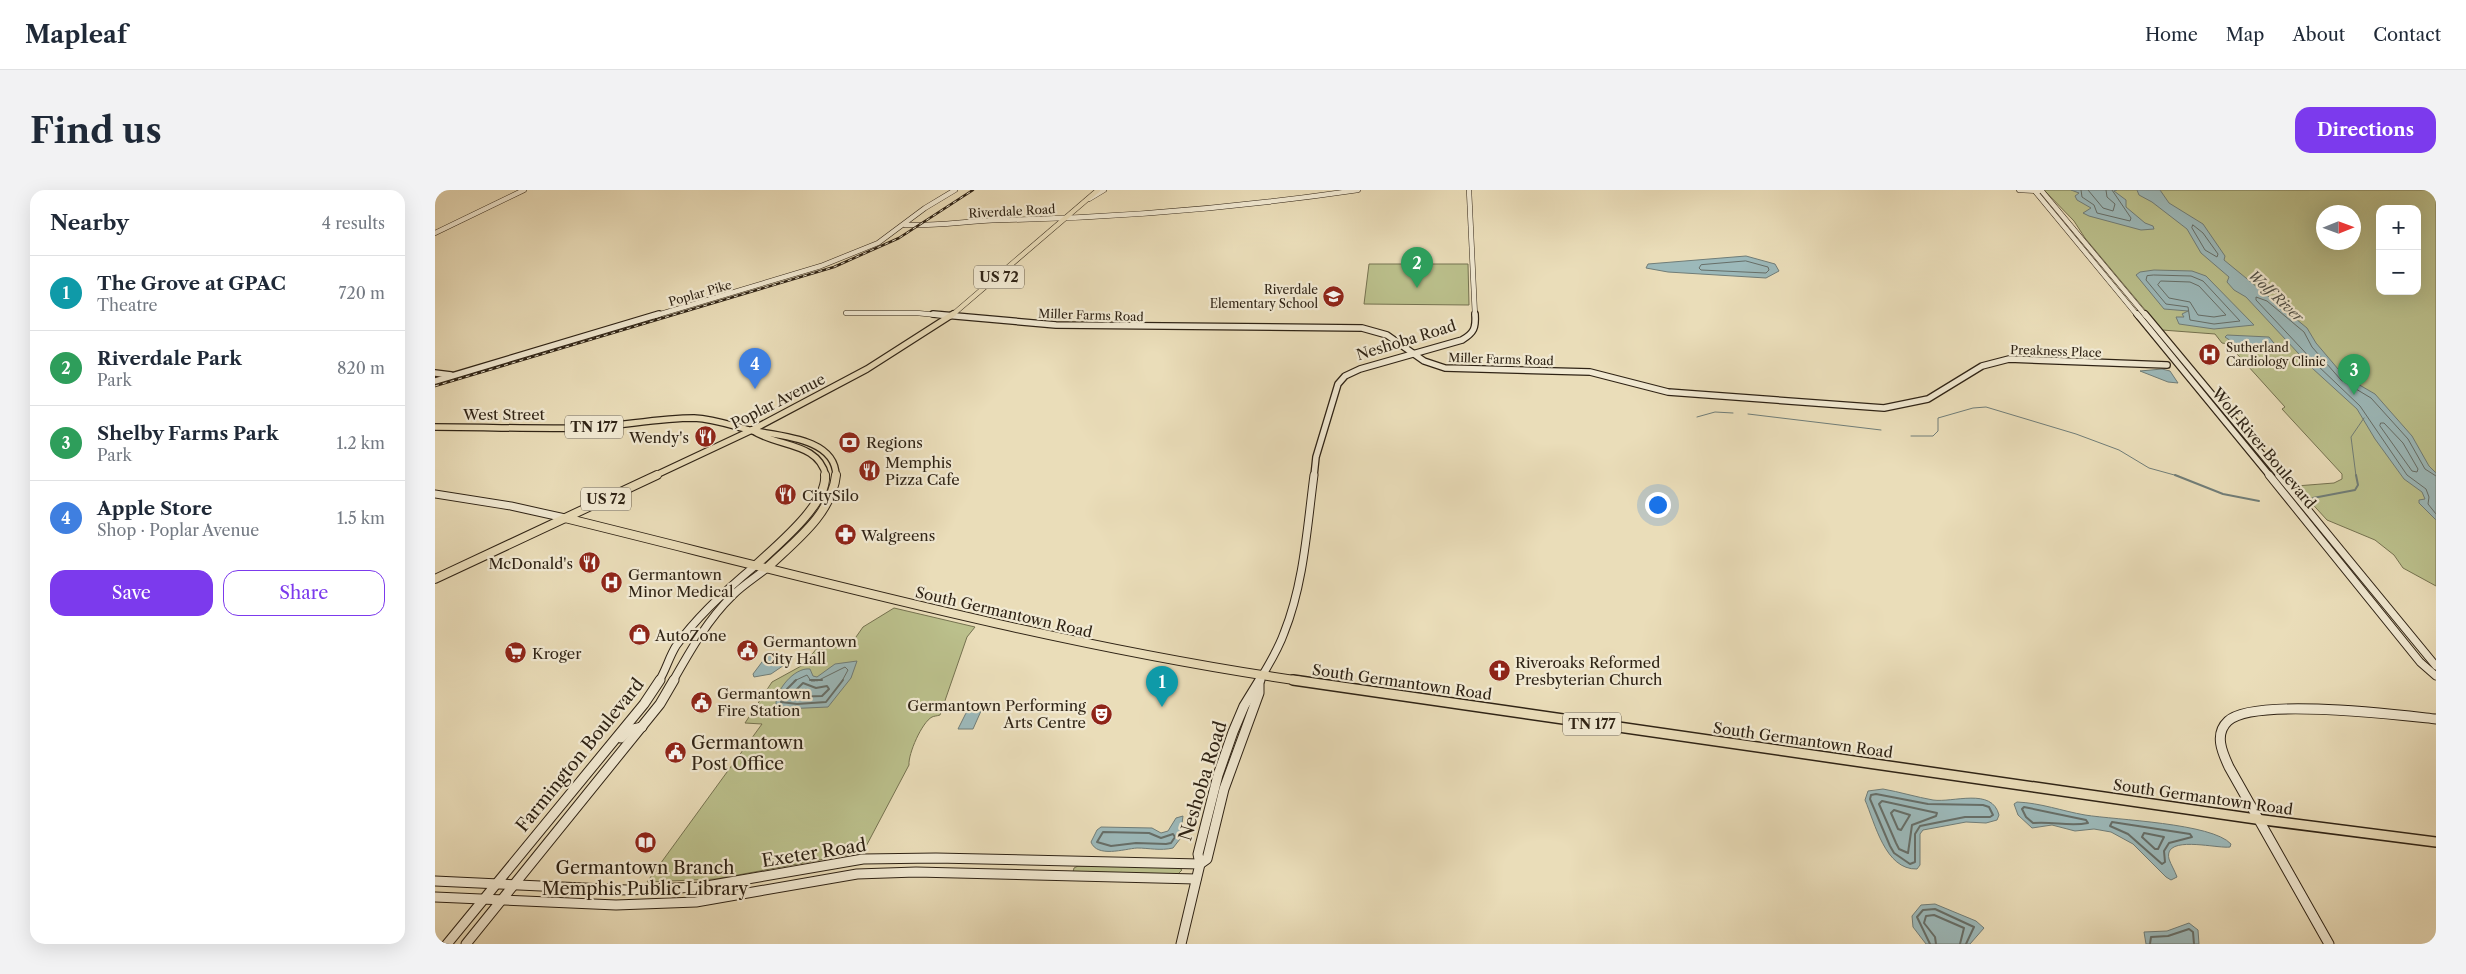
<!DOCTYPE html>
<meta charset="utf-8">
<style>
body{margin:0;font-family:"Libre Caslon Text",serif;background:#f2f2f3;color:#1f2937}
.controls{position:absolute;right:15px;top:15px;display:grid;overflow:hidden;border-radius:10px;box-shadow:0 5px 20px #0002}
.controls button{width:45px;height:45px;display:grid;place-items:center;padding:0;border:0;border-bottom:1px solid #e0e1e3;background:#fff;color:#1f2937;font:25px sans-serif}
.compass{position:absolute;left:1881px;top:15px;width:45px;height:45px;border-radius:50%;background:#fff;box-shadow:0 5px 20px #0002;rotate:89deg}
.you{position:absolute;left:1222px;top:314px;width:18px;height:18px;margin:-12px;border:4px solid #fff;border-radius:50%;background:#1a73e8;box-shadow:0 0 0 8px #1a73e833}
.badge{display:grid;place-items:center;width:32px;height:32px;border-radius:50%;background:#7c3aed;color:#fff;font-size:16px;font-weight:700}
.pin{position:absolute;translate:-50% -41px;filter:drop-shadow(0 1px 2px #0008)}
.pin::after{content:'';position:absolute;top:26px;width:18px;height:15px;background:inherit;clip-path:polygon(0 0,100% 0,50% 100%)}
.list{margin:0;padding:0;list-style:none}
h2{display:flex;justify-content:space-between;align-items:center;height:65px;margin:0;padding:0 20px;font-size:21px}
h2 small{font-size:16px;font-weight:400;color:#747a83}
.list li{display:grid;grid-template-columns:32px 1fr auto;gap:15px;align-items:center;box-sizing:border-box;height:75px;padding:0 20px;border-top:1px solid #e0e1e3}
.list b{display:block;font-size:19px;white-space:nowrap}
.list p{margin:0;font-size:16px;white-space:nowrap;color:#747a83}
.list em{font-size:16px;font-style:normal;color:#747a83}
.actions{display:flex;gap:10px;padding:15px 20px}
.actions a{flex:1;padding:11px 0;border:1px solid #7c3aed;border-radius:15px;text-align:center;font-size:18px;color:#7c3aed}
.actions .main{background:#7c3aed;color:#fff}
.map{position:relative;flex:none;width:2001px;height:754px;overflow:hidden;border-radius:15px}
header{display:flex;align-items:center;gap:30px;box-sizing:border-box;height:70px;padding:0 25px;background:#fff;border-bottom:1px solid #e0e1e3}
header strong{font-size:24px}
nav{display:flex;gap:28px;margin-inline-start:auto;font-size:18px}
.intro{display:flex;align-items:center;justify-content:space-between;box-sizing:border-box;height:120px;padding:0 30px}
h1{margin:0;font-size:35px}
.button{padding:12px 22px;border-radius:15px;background:#7c3aed;color:#fff;font-size:18px;font-weight:700}
main{display:flex;gap:30px;padding:0 30px}
aside{flex:1;background:#fff;border-radius:15px;box-shadow:0 5px 20px #0002}
.map>svg:first-child{display:block}
.green{fill:#bbc08c;stroke:#757250;fill-rule:evenodd}
.water{fill:#9cb9ba;stroke:#707d78}
.lines{fill:none;stroke-linecap:round;stroke-linejoin:round}
.shore-far1{stroke:#666e68;stroke-width:1}
.shore{stroke:#666e68;stroke-width:2}
.stream-far1{stroke:#707d78;stroke-width:1}
.stream{stroke:#707d78;stroke-width:2}
.secondary-far3-casing{stroke:#2f2315;stroke-width:5.5}
.secondary-far2-casing{stroke:#2f2315;stroke-width:8}
.secondary-far1-casing{stroke:#2f2315;stroke-width:9}
.secondary-casing{stroke:#2f2315;stroke-width:11}
.primary-far3-casing{stroke:#2f2315;stroke-width:5.5}
.primary-far2-casing{stroke:#2f2315;stroke-width:8}
.primary-far1-casing{stroke:#2f2315;stroke-width:10}
.primary-casing{stroke:#2f2315;stroke-width:12}
.secondary-far3{stroke:#f1e9d2;stroke-width:4.5}
.secondary-far2{stroke:#f1e9d2;stroke-width:5.5}
.secondary-far1{stroke:#f1e9d2;stroke-width:7}
.secondary{stroke:#f1e9d2;stroke-width:9}
.primary-far3{stroke:#eaddb9;stroke-width:4.5}
.primary-far2{stroke:#eaddb9;stroke-width:5.5}
.primary-far1{stroke:#eaddb9;stroke-width:8}
.primary{stroke:#eaddb9;stroke-width:9}
.rail-casing{stroke:#2f2315;stroke-width:2.5}
.rail{stroke:#f1e9d2;stroke-width:1;stroke-dasharray:4;stroke-linecap:butt}
.labels{text-anchor:middle;dominant-baseline:central;stroke-width:4.5;stroke-linejoin:round;paint-order:stroke}
.far-street-label{font-size:12px;fill:#2f2315;stroke:#f1e9d2}
.far-poi-label{font-size:12px;fill:#2f2315;stroke:#f1e9d2;text-anchor:end}
.shield{fill:#f1e9d2;stroke:#695e4e;stroke-width:1}
.shield-label{font-size:14px;font-weight:bold;fill:#2f2315}
.far-water-label{font-size:14px;font-style:italic;fill:#505047;stroke:#f1e9d2}
.street-label{font-size:15px;fill:#2f2315;stroke:#f1e9d2}
.poi-label{font-size:15px;fill:#2f2315;stroke:#f1e9d2;text-anchor:start}
.near-poi-label{font-size:18px;fill:#2f2315;stroke:#f1e9d2;text-anchor:start}
.near-street-label{font-size:18px;fill:#2f2315;stroke:#f1e9d2}
</style>
<header>
<strong>Mapleaf</strong>
<nav><a>Home</a><a>Map</a><a>About</a><a>Contact</a></nav>
</header>
<div class="intro"><h1>Find us</h1><a class="button">Directions</a></div>
<main>
<aside>
<h2>Nearby<small>4 results</small></h2>
<ul class="list">
<li><span class="badge" style="background:#0f9aa8">1</span><div><b>The Grove at GPAC</b><p>Theatre</p></div><em>720 m</em></li>
<li><span class="badge" style="background:#2e9e5b">2</span><div><b>Riverdale Park</b><p>Park</p></div><em>820 m</em></li>
<li><span class="badge" style="background:#2e9e5b">3</span><div><b>Shelby Farms Park</b><p>Park</p></div><em>1.2 km</em></li>
<li><span class="badge" style="background:#3f7fe0">4</span><div><b>Apple Store</b><p>Shop · Poplar Avenue</p></div><em>1.5 km</em></li>
</ul>
<div class="actions"><a class="main">Save</a><a>Share</a></div>
</aside>
<div class="map">
<svg width="2001" height="754" viewBox="0 0 2001 754">
<rect width="100%" height="100%" fill="#eaddb9"/>
<filter id="stains"><feTurbulence type="fractalNoise" baseFrequency=".004" numOctaves="4"/><feColorMatrix values="0 0 0 0 .2 0 0 0 0 .09 0 0 0 0 .02 0 0 0 .5 -.17"/></filter>
<radialGradient id="worn" r=".72"><stop offset=".6" stop-color="#630" stop-opacity="0"/><stop offset="1" stop-color="#630" stop-opacity=".3"/></radialGradient>
<g class="green">
<path d="M1609,0H2001V396L1968,378L1959,365L1940,350L1892,330L1861,296L1899,293L1907,289V284L1847,219L1850,217L1793,154L1787,153L1780,144L1727,140L1650,48L1639,31ZM1945,19H1982V101H1945ZM1888,22H1918V52H1888Z"/>
<path d="M934,74H1033L1034,115L929,114Z"/>
<path d="M459,418L540,437L532,447L505,525C502,526 499,526 497,527C487,532 473,564 474,575L428,662L281,689L212,692L327,534L310,533L337,492L368,475L383,457H414L428,437Z"/>
<path d="M643,676L743,677L747,680L743,684L638,682L639,678Z"/>
</g>
<g class="water">
<path d="M1636,0H1682L1679,1L1691,10V17L1710,33L1718,36L1719,39L1706,40L1654,26L1648,23L1656,18L1642,10L1640,6L1644,3Z"/>
<path d="M1702,0H1725L1734,13L1768,34L1790,66L1789,70L1872,138L1881,153L1909,186L1940,204L1977,246L1994,276L2001,283V330L1984,313V310L1990,309L1987,302L1969,289L1940,249L1922,219L1877,178L1811,107L1799,100L1792,92L1794,87L1766,63L1752,39L1717,12L1704,5Z"/>
<path d="M1311,66L1340,74L1344,81L1331,88L1233,82L1211,78L1213,74Z"/>
<path d="M1719,80L1757,81L1771,86L1819,135L1779,139L1744,134L1741,127H1749L1747,124L1753,121L1729,119L1701,85L1705,82Z"/>
<path d="M1792,145L1834,147L1847,163L1802,155L1790,147Z"/>
<path d="M1727,179L1735,181L1743,193L1733,192L1705,181Z"/>
<path d="M333,464L339,469L354,467L358,469L336,484L319,487L318,484Z"/>
<path d="M422,471L416,488L393,517L349,519L341,515C340,501 359,477 375,479L378,486L382,487L400,474Z"/>
<path d="M532,521H546L538,539H523Z"/>
<path d="M1448,599C1465,602 1481,607 1498,610C1518,613 1557,597 1564,625L1562,630L1551,633L1531,632L1488,640L1485,644V675L1482,679C1450,680 1440,633 1430,610L1433,601Z"/>
<path d="M1582,612C1606,613 1627,621 1650,625C1681,630 1777,633 1796,654L1795,657C1782,659 1728,644 1734,669C1736,675 1740,681 1742,687L1736,690L1731,687L1698,654L1676,642L1659,639L1640,641L1617,635L1597,638L1583,625L1579,614Z"/>
<path d="M748,626L745,649L738,658C725,661 714,658 702,658C689,659 662,668 656,652L662,640L666,637L717,638L726,643L733,641L741,628Z"/>
<path d="M1500,714L1541,731L1549,738L1535,754H1491L1478,737L1477,726L1486,715Z"/>
<path d="M1754,733L1763,740L1764,754H1711L1709,742L1732,741Z"/>
</g>
<g class="lines">
<g class="shore-far1">
<path d="M1646,0L1647,7L1659,15L1662,23L1695,31L1696,28L1677,0"/>
<path d="M1653,0L1668,18L1678,21L1680,14L1672,7L1671,0"/>
<path d="M1758,35L1768,43L1783,64L1782,67L1770,60L1757,38Z"/>
<path d="M1311,71L1333,77L1334,80L1331,83L1266,80L1264,78L1266,75Z"/>
<path d="M1719,85L1756,86L1768,91L1805,131L1779,134L1755,130L1753,117L1731,114L1711,90L1712,86Z"/>
<path d="M1726,91L1755,92L1764,96L1791,125L1779,127L1763,125L1755,112L1734,108L1723,95Z"/>
<path d="M1946,233H1949L1968,253L1983,279L1982,282L1977,281L1945,236Z"/>
<path d="M2001,286L1990,279L1973,249L1936,208L1906,190L1877,157L1869,142L1832,111L1821,107V110L1881,174L1925,216L1972,285L1991,299L1994,307L1993,314L2001,324"/>
<path d="M359,491L372,485L376,491H380"/>
<path d="M382,491L410,477L413,480L407,491"/>
</g>
<g class="shore">
<path d="M361,490L352,499L346,512L362,514L391,512L408,490"/>
<path d="M375,490H387"/>
<path d="M368,493L381,498L392,496L394,499L387,506L358,507L357,504Z"/>
<path d="M1441,604L1493,614L1548,615L1554,617L1558,625L1555,627H1530L1485,636L1480,644V672L1475,674L1459,663L1455,656L1435,609L1436,605Z"/>
<path d="M1447,611L1502,623L1501,626L1477,635L1473,663L1464,659L1461,653L1444,614Z"/>
<path d="M1589,617L1651,630L1653,633C1634,637 1618,631 1598,633L1591,627L1587,619Z"/>
<path d="M1459,620L1475,625L1466,640L1463,639L1456,623Z"/>
<path d="M1677,632L1755,644L1757,647L1734,653L1729,661L1730,672L1727,674L1693,644L1675,636Z"/>
<path d="M668,642L714,643L726,648L738,644L740,647L736,653L731,654L701,653L676,656L662,652Z"/>
<path d="M1709,643L1729,647L1723,659H1720L1707,647Z"/>
<path d="M1495,754L1482,727L1488,720L1500,719L1539,737L1531,754"/>
<path d="M1501,754L1500,747L1489,733L1491,726L1499,725L1529,738L1525,754"/>
<path d="M1715,754L1716,747L1733,746L1754,739L1758,742L1759,754"/>
</g>
<g class="stream-far1">
<path d="M1313,224L1446,240"/>
<path d="M1262,227L1280,222L1298,223"/>
<path d="M1476,246H1498L1503,241V228L1538,218L1551,217L1641,244L1684,260L1714,278L1743,286"/>
<path d="M1921,286L1916,247L1929,228"/>
</g>
<g class="stream">
<path d="M1740,285L1788,304L1824,311"/>
<path d="M1878,308L1920,300L1923,295L1921,285"/>
</g>
<defs>
<g id="secondary-far3">
<path d="M1034,0L1040,126"/>
<path d="M1584,0L1604,1"/>
<path d="M1599,0L1703,126"/>
<path d="M1606,0L1711,126"/>
<path d="M654,9L669,0"/>
<path d="M470,35C502,36 533,31 564,30C682,28 807,17 923,0"/>
<path d="M0,43L89,0"/>
<path d="M411,123H482L512,126"/>
<path d="M219,126L386,76L443,53L490,18L520,0"/>
</g>
<g id="secondary-far2">
<path d="M498,124L621,135L927,138L952,145L989,171L1010,178L1155,182L1233,202L1449,218L1493,209L1547,176L1574,169L1732,175"/>
<path d="M1702,124L1835,286"/>
<path d="M1710,124L1845,286"/>
<path d="M0,183L16,185"/>
<path d="M0,191L224,124"/>
<path d="M879,286L881,267L903,194L910,186L925,179L1027,150C1039,143 1041,138 1040,124"/>
</g>
<g id="secondary-far1">
<path d="M1834,285L1985,472L2001,486"/>
<path d="M1844,285L2001,476"/>
<path d="M0,304L76,316L130,328"/>
<path d="M224,491C231,480 234,467 241,456C263,425 292,399 321,375"/>
<path d="M238,491C255,461 273,429 298,405C308,395 321,387 332,378"/>
<path d="M824,491C833,476 843,460 849,443C869,393 872,338 879,285"/>
</g>
<g id="secondary">
<path d="M186,548L194,540L207,537"/>
<path d="M765,674L772,669L789,599L824,503V493"/>
<path d="M0,691L192,700L266,697L428,669L501,668L765,674"/>
<path d="M0,707L181,715L261,712L422,684L481,682L761,689"/>
<path d="M12,754L209,514L225,490"/>
<path d="M31,754L225,514L239,490"/>
<path d="M746,754L765,674L763,664L783,585L798,542L809,516L825,490"/>
<path d="M1894,754L1794,577C1787,562 1779,544 1793,531C1819,507 1963,525 2001,529"/>
</g>
<path id="primary-far3" d="M516,126L663,0"/>
<g id="primary-far2">
<path d="M0,237C48,237 97,239 145,238C183,237 221,228 259,228C279,229 295,235 314,240C342,246 401,247 401,286"/>
<path d="M317,240C342,258 383,251 391,286"/>
<path d="M219,286L317,240L432,179L518,124"/>
</g>
<g id="primary-far1">
<path d="M130,328C374,388 617,455 866,491"/>
<path d="M321,375C341,356 393,314 390,285"/>
<path d="M332,378C359,352 397,324 401,285"/>
<path d="M0,389L222,285"/>
</g>
<path id="primary" d="M858,490L1821,629L2001,652"/>
</defs>
<use href="#secondary-far3" class="secondary-far3-casing"/>
<use href="#secondary-far2" class="secondary-far2-casing"/>
<use href="#secondary-far1" class="secondary-far1-casing"/>
<use href="#secondary" class="secondary-casing"/>
<use href="#primary-far3" class="primary-far3-casing"/>
<use href="#primary-far2" class="primary-far2-casing"/>
<use href="#primary-far1" class="primary-far1-casing"/>
<use href="#primary" class="primary-casing"/>
<use href="#secondary-far3" class="secondary-far3"/>
<use href="#secondary-far2" class="secondary-far2"/>
<use href="#secondary-far1" class="secondary-far1"/>
<use href="#secondary" class="secondary"/>
<use href="#primary-far3" class="primary-far3"/>
<use href="#primary-far2" class="primary-far2"/>
<use href="#primary-far1" class="primary-far1"/>
<use href="#primary" class="primary"/>
<defs>
<path id="rail" d="M0,196L399,77L464,48L538,0"/>
</defs>
<use href="#rail" class="rail-casing"/>
<use href="#rail" class="rail"/>
</g>
<defs>
<symbol id="school-disc" viewBox="-11 -11 22 22"><circle r="9.5" fill="#8f2418" stroke="#f1e9d2"/><path d="M0-5L7-2L0 1L-7-2ZM-4 1L0 2.5L4 1V4Q0 6-4 4Z" fill="#fff"/></symbol>
<symbol id="hospital-disc" viewBox="-11 -11 22 22"><circle r="9.5" fill="#8f2418" stroke="#f1e9d2"/><path d="M-5-5h3v3.5h4V-5h3V5h-3V1.5h-4V5h-3Z" fill="#fff"/></symbol>
<symbol id="restaurant-disc" viewBox="-11 -11 22 22"><circle r="9.5" fill="#8f2418" stroke="#f1e9d2"/><path d="M-5-6h1v4h1v-4h1v4h1v-4h1v5L-1.5 .5V6h-2V.5L-5-1ZM5-6V6H3V1.5H1.5Q1.5-4 5-6Z" fill="#fff"/></symbol>
<symbol id="bank-disc" viewBox="-11 -11 22 22"><circle r="9.5" fill="#8f2418" stroke="#f1e9d2"/><path d="M-6-4H6V4H-6ZM0-2.3a2.3 2.3 0 1 0 0 4.6a2.3 2.3 0 1 0 0-4.6Z" fill="#fff"/></symbol>
<symbol id="pharmacy-disc" viewBox="-11 -11 22 22"><circle r="9.5" fill="#8f2418" stroke="#f1e9d2"/><path d="M-2-6h4v4h4v4h-4v4h-4v-4h-4v-4h4Z" fill="#fff"/></symbol>
<symbol id="shop-disc" viewBox="-11 -11 22 22"><circle r="9.5" fill="#8f2418" stroke="#f1e9d2"/><path d="M-5-2.5h2.3a2.7 3.5 0 0 1 5.4 0H5L5.5 6h-11ZM-1.5-2.5h3a1.5 2.3 0 0 0-3 0Z" fill="#fff"/></symbol>
<symbol id="civic-disc" viewBox="-11 -11 22 22"><circle r="9.5" fill="#8f2418" stroke="#f1e9d2"/><path d="M-.6-6.5H3V-4.5H.6V-3L4-1V1h2V6H-6V1h2V-1L-.6-3ZM-1.2 2.5V6h2.4V2.5Z" fill="#fff"/></symbol>
<symbol id="supermarket-disc" viewBox="-11 -11 22 22"><circle r="9.5" fill="#8f2418" stroke="#f1e9d2"/><path d="M-6-5.5h2.5l.6 2H6L4.5 2H-2.5L-4.4-4H-6ZM-1.5 3.2a1.3 1.3 0 1 0 .1 0ZM3 3.2a1.3 1.3 0 1 0 .1 0Z" fill="#fff"/></symbol>
<symbol id="church-disc" viewBox="-11 -11 22 22"><circle r="9.5" fill="#8f2418" stroke="#f1e9d2"/><path d="M-1.2-6h2.4v3.5h3.3v2.4h-3.3V6h-2.4V-.1h-3.3v-2.4h3.3Z" fill="#fff"/></symbol>
<symbol id="theatre-disc" viewBox="-11 -11 22 22"><circle r="9.5" fill="#8f2418" stroke="#f1e9d2"/><path d="M-5-5.5Q0-4 5-5.5V0Q5 5 0 6Q-5 5-5 0ZM-3.3-2.5H-1v1.5H-3.3ZM1-2.5H3.3v1.5H1ZM-2.8 1Q0 5.5 2.8 1Z" fill="#fff"/></symbol>
<symbol id="library-disc" viewBox="-11 -11 22 22"><circle r="9.5" fill="#8f2418" stroke="#f1e9d2"/><path d="M-6-4Q-3-5.5-.7-3.5V5Q-3 3-6 4ZM6-4Q3-5.5 .7-3.5V5Q3 3 6 4Z" fill="#fff"/></symbol>
</defs>
<g fill-rule="evenodd">
<use href="#school-disc" x="886" y="94" width="25" height="25"/>
<use href="#hospital-disc" x="1762" y="152" width="25" height="25"/>
<use href="#restaurant-disc" x="258" y="234" width="25" height="25"/>
<use href="#bank-disc" x="402" y="240" width="25" height="25"/>
<use href="#restaurant-disc" x="422" y="268" width="25" height="25"/>
<use href="#restaurant-disc" x="338" y="292" width="25" height="25"/>
<use href="#pharmacy-disc" x="398" y="332" width="25" height="25"/>
<use href="#restaurant-disc" x="142" y="360" width="25" height="25"/>
<use href="#hospital-disc" x="164" y="380" width="25" height="25"/>
<use href="#shop-disc" x="192" y="432" width="25" height="25"/>
<use href="#civic-disc" x="300" y="448" width="25" height="25"/>
<use href="#supermarket-disc" x="68" y="450" width="25" height="25"/>
<use href="#church-disc" x="1052" y="468" width="25" height="25"/>
<use href="#civic-disc" x="254" y="500" width="25" height="25"/>
<use href="#theatre-disc" x="654" y="512" width="25" height="25"/>
<use href="#civic-disc" x="228" y="550" width="25" height="25"/>
<use href="#library-disc" x="198" y="640" width="25" height="25"/>
</g>
<g class="labels">
<g class="far-street-label">
<text transform="translate(577 21) rotate(-3)">Riverdale Road</text>
<text transform="translate(265 103) rotate(-16)">Poplar Pike</text>
<text transform="translate(656 125) rotate(2)">Miller Farms Road</text>
<text transform="translate(1621 161) rotate(2)">Preakness Place</text>
<text transform="translate(1066 169) rotate(2)">Miller Farms Road</text>
</g>
<g class="far-poi-label">
<text x="883" y="99">Riverdale<tspan x="883" dy="14">Elementary School</tspan></text>
<text x="1791" y="157" text-anchor="start">Sutherland<tspan x="1791" dy="14">Cardiology Clinic</tspan></text>
</g>
<g class="shield">
<rect x="539" y="75.5" width="50" height="23" rx="4"/>
<rect x="130" y="225.5" width="58" height="23" rx="4"/>
<rect x="146" y="297.5" width="50" height="23" rx="4"/>
<rect x="1128" y="522.5" width="58" height="23" rx="4"/>
</g>
<g class="shield-label">
<text x="564" y="87">US 72</text>
<text x="159" y="237">TN 177</text>
<text x="171" y="309">US 72</text>
<text x="1157" y="534">TN 177</text>
</g>
<g class="far-water-label">
<text transform="translate(1841 106) rotate(43)">Wolf River</text>
</g>
<g class="street-label">
<text transform="translate(971 150) rotate(-17)">Neshoba Road</text>
<text transform="translate(343 211) rotate(-27)">Poplar Avenue</text>
<text x="69" y="224">West Street</text>
<text transform="translate(1829 258) rotate(50)">Wolf River Boulevard</text>
<text transform="translate(569 422) rotate(13)">South Germantown Road</text>
<text transform="translate(967 492) rotate(8)">South Germantown Road</text>
<text transform="translate(1368 550) rotate(8)">South Germantown Road</text>
<text transform="translate(1768 607) rotate(8)">South Germantown Road</text>
</g>
<g class="poi-label">
<text x="254" y="247" text-anchor="end">Wendy's</text>
<text x="431" y="252">Regions</text>
<text x="450" y="272">Memphis<tspan x="450" dy="17">Pizza Cafe</tspan></text>
<text x="367" y="305">CitySilo</text>
<text x="426" y="345">Walgreens</text>
<text x="138" y="373" text-anchor="end">McDonald's</text>
<text x="193" y="384">Germantown<tspan x="193" dy="17">Minor Medical</tspan></text>
<text x="220" y="445">AutoZone</text>
<text x="328" y="451">Germantown<tspan x="328" dy="17">City Hall</tspan></text>
<text x="97" y="463">Kroger</text>
<text x="1080" y="472">Riveroaks Reformed<tspan x="1080" dy="17">Presbyterian Church</tspan></text>
<text x="282" y="503">Germantown<tspan x="282" dy="17">Fire Station</tspan></text>
<text x="651" y="515" text-anchor="end">Germantown Performing<tspan x="651" dy="17">Arts Centre</tspan></text>
</g>
<g class="near-poi-label">
<text x="256" y="553">Germantown<tspan x="256" dy="21">Post Office</tspan></text>
<text x="210" y="678" text-anchor="middle">Germantown Branch<tspan x="210" dy="21">Memphis Public Library</tspan></text>
</g>
<g class="near-street-label">
<text transform="translate(145 565) rotate(-51)">Farmington Boulevard</text>
<text transform="translate(768 591) rotate(-73)">Neshoba Road</text>
<text transform="translate(379 663) rotate(-9)">Exeter Road</text>
</g>
</g>
<rect width="100%" height="100%" filter="url(#stains)"/>
<rect width="100%" height="100%" fill="url(#worn)"/>
</svg>
<div class="controls">
<button>+</button>
<button>−</button>
</div>
<svg class="compass" viewBox="-18 -18 36 36"><path d="M0-13l5 13h-10z" fill="#e53935"/><path d="M0 13l5-13h-10z" fill="#747a83"/></svg>
<div class="you"></div>
<div class="pin badge" style="left:727px;top:517px;background:#0f9aa8">1</div>
<div class="pin badge" style="left:982px;top:98px;background:#2e9e5b">2</div>
<div class="pin badge" style="left:1919px;top:205px;background:#2e9e5b">3</div>
<div class="pin badge" style="left:320px;top:199px;background:#3f7fe0">4</div>
</div>
</main>
